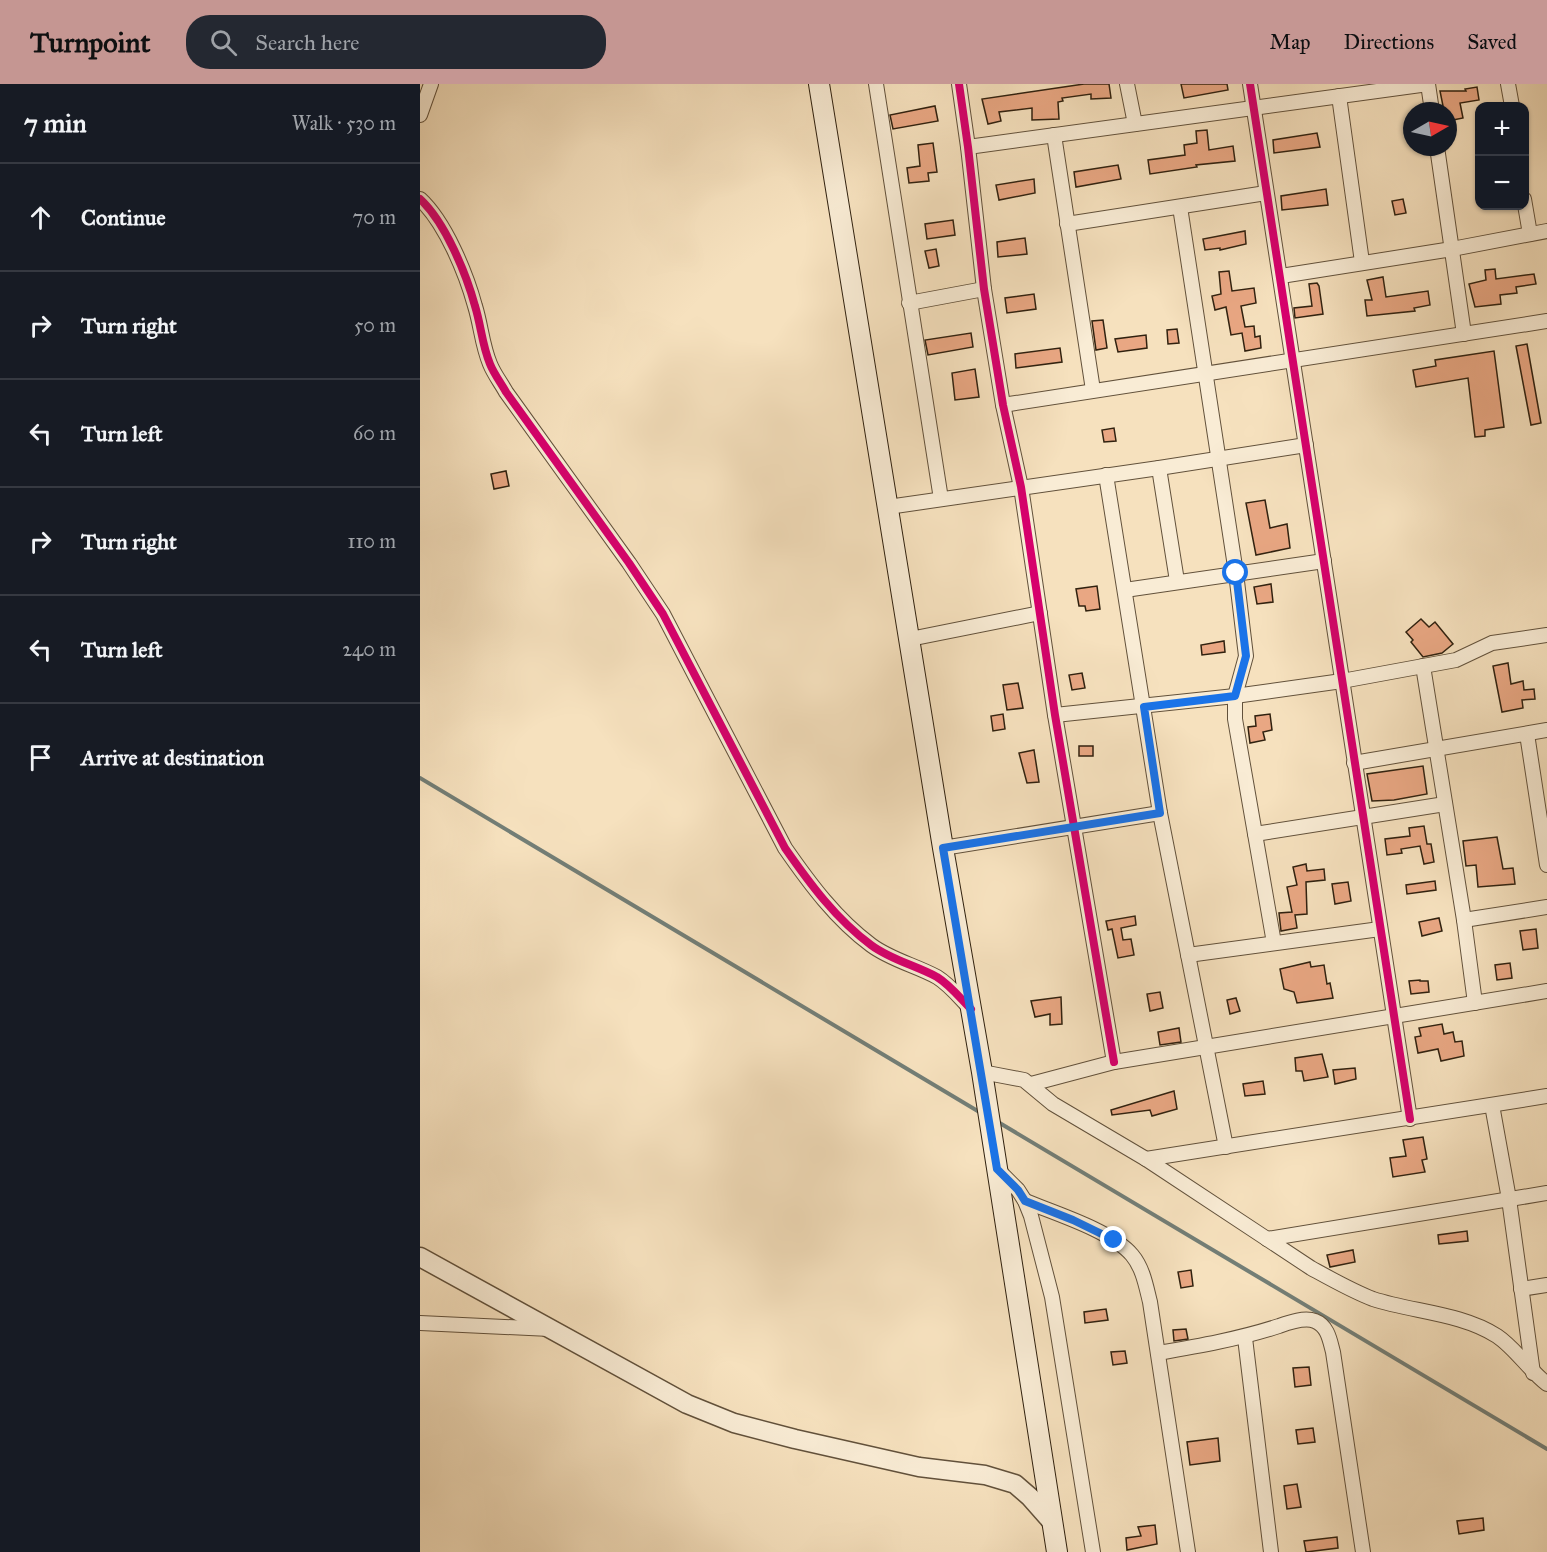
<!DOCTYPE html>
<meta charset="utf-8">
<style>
body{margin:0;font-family:"IM FELL Great Primer",serif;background:#242831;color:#f1f3f6}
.controls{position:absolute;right:18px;top:18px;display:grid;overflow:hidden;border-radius:12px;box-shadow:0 2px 4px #0004}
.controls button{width:54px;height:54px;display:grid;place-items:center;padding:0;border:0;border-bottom:2px solid #363941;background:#171b24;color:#f1f3f6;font:30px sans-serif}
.compass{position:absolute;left:983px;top:18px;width:54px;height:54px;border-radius:50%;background:#171b24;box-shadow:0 2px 4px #0004;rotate:81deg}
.stop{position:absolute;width:18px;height:18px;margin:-14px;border:4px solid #1a73e8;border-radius:50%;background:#fff}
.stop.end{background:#1a73e8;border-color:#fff;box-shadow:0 2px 6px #0008}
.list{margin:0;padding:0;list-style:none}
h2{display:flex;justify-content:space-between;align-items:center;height:78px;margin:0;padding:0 24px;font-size:26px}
h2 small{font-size:20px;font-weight:400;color:#9ea1a6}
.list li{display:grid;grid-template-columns:39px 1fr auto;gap:18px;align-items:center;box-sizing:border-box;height:108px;padding:0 24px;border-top:2px solid #363941}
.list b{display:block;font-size:22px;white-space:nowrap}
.list em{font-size:20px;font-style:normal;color:#9ea1a6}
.icon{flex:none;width:33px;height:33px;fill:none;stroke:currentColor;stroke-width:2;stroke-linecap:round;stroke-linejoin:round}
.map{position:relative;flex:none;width:1127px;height:1468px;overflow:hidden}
header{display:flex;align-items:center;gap:36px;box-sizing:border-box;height:84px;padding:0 30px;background:#c59692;color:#111}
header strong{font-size:28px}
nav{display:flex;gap:33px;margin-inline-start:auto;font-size:21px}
.search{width:420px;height:54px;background:#242831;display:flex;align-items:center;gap:15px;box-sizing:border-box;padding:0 21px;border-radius:24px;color:#9ea1a6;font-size:22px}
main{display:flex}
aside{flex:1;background:#171b24}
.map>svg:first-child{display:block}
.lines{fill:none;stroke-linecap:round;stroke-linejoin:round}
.stream{stroke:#737e76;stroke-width:4}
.building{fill:#e9a783;stroke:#30210f;stroke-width:1.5}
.minor-casing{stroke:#62513b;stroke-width:16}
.tertiary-casing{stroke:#62513b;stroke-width:21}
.secondary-casing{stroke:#30210f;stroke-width:22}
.minor{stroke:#f9ecd5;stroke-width:14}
.tertiary{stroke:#f9ecd5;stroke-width:18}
.secondary{stroke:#f9ecd5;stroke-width:20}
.cycleway-casing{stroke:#f9ecd5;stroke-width:11}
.cycleway{stroke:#d6006c;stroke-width:8}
.route{stroke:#1a73e8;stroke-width:8}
</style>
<header>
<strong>Turnpoint</strong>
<div class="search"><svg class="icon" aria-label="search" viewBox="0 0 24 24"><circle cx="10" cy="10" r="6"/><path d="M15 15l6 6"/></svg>Search here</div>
<nav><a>Map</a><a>Directions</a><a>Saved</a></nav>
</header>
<main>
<aside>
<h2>7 min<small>Walk · 530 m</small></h2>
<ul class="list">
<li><svg class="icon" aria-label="ahead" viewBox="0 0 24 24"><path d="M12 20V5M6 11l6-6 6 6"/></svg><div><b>Continue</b></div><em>70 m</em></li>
<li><svg class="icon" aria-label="right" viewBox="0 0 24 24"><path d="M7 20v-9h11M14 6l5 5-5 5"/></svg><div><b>Turn right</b></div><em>50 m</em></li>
<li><svg class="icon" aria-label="left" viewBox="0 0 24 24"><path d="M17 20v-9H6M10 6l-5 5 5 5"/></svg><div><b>Turn left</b></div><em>60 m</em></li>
<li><svg class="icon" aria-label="right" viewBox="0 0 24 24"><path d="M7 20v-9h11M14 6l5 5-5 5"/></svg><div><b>Turn right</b></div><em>110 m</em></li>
<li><svg class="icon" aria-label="left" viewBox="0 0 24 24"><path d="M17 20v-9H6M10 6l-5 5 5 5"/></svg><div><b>Turn left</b></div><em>240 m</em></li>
<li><svg class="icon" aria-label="arrive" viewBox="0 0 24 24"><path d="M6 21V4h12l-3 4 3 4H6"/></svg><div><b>Arrive at destination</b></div></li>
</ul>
</aside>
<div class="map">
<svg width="1127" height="1468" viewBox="0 0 1127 1468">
<rect width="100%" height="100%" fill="#f6e1be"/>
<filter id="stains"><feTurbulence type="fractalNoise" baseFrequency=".00333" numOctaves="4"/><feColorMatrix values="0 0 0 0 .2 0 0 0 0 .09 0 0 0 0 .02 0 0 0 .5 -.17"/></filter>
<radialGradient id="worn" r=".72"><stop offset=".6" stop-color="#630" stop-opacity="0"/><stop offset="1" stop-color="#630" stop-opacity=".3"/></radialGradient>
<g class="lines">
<g class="stream">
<path d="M0,694L561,1029"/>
<path d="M578,1038L1127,1365"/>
</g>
</g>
<g class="building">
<path d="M664,0H689L691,14L671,15V10L642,14L643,17L638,18L639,35L612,36V24L579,28L581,37L568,40L562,15Z"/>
<path d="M761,0H807L808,6L764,14Z"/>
<path d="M1057,3L1059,16L1040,19L1043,34L1028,37V27H1024L1020,7H1046L1045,5Z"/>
<path d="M515,22L518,37L473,45L470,31Z"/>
<path d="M787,46L789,66L813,62L815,77L776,81L777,83L730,90L728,76L765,71L764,61L777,59L776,47Z"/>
<path d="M897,49L900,63L854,69L853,56Z"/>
<path d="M513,59L517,88L508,89L509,97L489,99L487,84L500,82L498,61Z"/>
<path d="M698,81L701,95L656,103L654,88Z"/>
<path d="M614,95L615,109L579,116L576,101Z"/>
<path d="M906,105L908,121L862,126L861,112Z"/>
<path d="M983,115L986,129L975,131L972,117Z"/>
<path d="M533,136L535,151L507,155L505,140Z"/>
<path d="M825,147L826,160L800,166V164L785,166L783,155Z"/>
<path d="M605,154L607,170L578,173L577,158Z"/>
<path d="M516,165L519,182L509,184L505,167Z"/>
<path d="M1075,185L1076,195L1114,190L1116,200L1096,203L1097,209L1080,211L1081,220L1055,223L1049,200L1066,196L1065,186Z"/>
<path d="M809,187L812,207L834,204L836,219L821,222L825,243L834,242L835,253L840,252L841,264L825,267L822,249L811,251L806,223L795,226L792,212L801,210L799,188Z"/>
<path d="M963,193L966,213L1008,207L1010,221L994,224L995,227L947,232L945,216H952L947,196Z"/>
<path d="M897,199L899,202L903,230L875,234L874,224L892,222L889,200Z"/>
<path d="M614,210L616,225L587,229L585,214Z"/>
<path d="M683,236L687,264L676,266L672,237Z"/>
<path d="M757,245L759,259L748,260L747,246Z"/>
<path d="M551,249L553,263L508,271L505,256Z"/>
<path d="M726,251L727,264L698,268L695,255Z"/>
<path d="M1107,260L1121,339L1111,341L1096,262Z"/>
<path d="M640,264L642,278L596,284L595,270Z"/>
<path d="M1074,267L1084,343L1065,346V352L1055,353L1048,294L996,303L993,286L1016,282L1015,276Z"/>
<path d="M555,285L559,313L535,316L532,289Z"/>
<path d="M694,344L696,357L684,358L682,346Z"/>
<path d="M86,387L89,402L74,405L71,390Z"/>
<path d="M845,416L850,444L867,440L870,464L836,471L826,419Z"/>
<path d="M851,500L853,518L837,520L834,503Z"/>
<path d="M677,502L680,525L666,527L665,522H659L656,505Z"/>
<path d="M1001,535L1009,543L1015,538L1033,560L1022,569L1003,573L991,558L993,556L986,548Z"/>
<path d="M804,557L805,568L782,571L781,561Z"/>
<path d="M1088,579L1091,600L1103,597L1104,606L1114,605L1115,615L1102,616L1103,624L1082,628L1073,582Z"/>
<path d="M662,589L665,604L652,606L649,591Z"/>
<path d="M598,599L603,624L587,626L583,601Z"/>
<path d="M583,630L585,645L573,647L571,632Z"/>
<path d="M850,630L852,646L843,648L845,656L830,659L828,643L836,642L835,632Z"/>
<rect x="659" y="662" width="14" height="10"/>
<path d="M614,666L619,698L607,699L599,669Z"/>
<path d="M1003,682L1007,710L974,716L952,717L947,690Z"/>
<path d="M1004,742L1007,760H1011L1014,778L1004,780L1000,762L981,765L982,769L967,771L965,755L990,752L989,744Z"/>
<path d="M1077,753L1083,785L1093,784L1095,800L1058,803L1056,781L1046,782L1043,757Z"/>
<path d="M886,780L887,787L904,785L905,796L886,798L887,830L875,831L877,844L861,847L859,829L872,828L867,803L877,801L873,783Z"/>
<path d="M1015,797L1016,806L987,810L986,801Z"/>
<path d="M928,798L931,817L915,820L912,800Z"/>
<path d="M715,832L716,841L701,844L703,856L711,855L714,871L698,874L692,845L688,846L686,837Z"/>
<path d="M1019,834L1022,847L1002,852L999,838Z"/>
<path d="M1116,845L1118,864L1103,866L1100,847Z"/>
<path d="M890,878L891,883L904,881L907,900L910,899L913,914L877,919L874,908L864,905L860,885Z"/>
<path d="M1090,879L1092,894L1077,896L1075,881Z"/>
<path d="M1000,896V897H1008L1009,908L991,910L989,897Z"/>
<path d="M740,908L743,924L730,927L727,910Z"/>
<path d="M641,913L642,940L630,941V930L615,933L611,917Z"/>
<path d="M816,914L820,927L810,930L807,916Z"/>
<path d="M1022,940L1024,950L1033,948L1035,958L1042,957L1044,972L1021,977L1018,965L998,969L995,953L1001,952L999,944Z"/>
<path d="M759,944L761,958L740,961L738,948Z"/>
<path d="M902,970L908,993L884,997L882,987H876L875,974Z"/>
<path d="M935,984L936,995L915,1000L913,986Z"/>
<path d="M843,997L845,1010L825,1012L823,1000Z"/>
<path d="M754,1007L757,1025L732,1032L730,1026L692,1031L691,1026Z"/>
<path d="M1003,1053L1007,1075L1002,1076L1005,1088L973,1093L970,1074L986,1072L983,1056Z"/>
<path d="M1047,1147L1048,1157L1019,1160L1018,1151Z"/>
<path d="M933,1166L935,1178L910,1183L907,1171Z"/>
<path d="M771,1186L773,1202L761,1204L758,1188Z"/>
<path d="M686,1225L688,1236L665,1239L664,1228Z"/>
<path d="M766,1245L768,1255L754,1257L753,1246Z"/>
<path d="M705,1267L707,1279L693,1281L691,1268Z"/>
<path d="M889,1283L891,1301L875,1303L873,1284Z"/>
<path d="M893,1344L895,1358L878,1360L876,1346Z"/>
<path d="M798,1354L800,1377L770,1381L767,1358Z"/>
<path d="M877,1400L881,1423L867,1425L864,1402Z"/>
<path d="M1063,1434L1064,1446L1039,1450L1037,1437Z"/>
<path d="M735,1441L737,1460L707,1466L706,1454L721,1452L718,1443Z"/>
<path d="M917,1453L918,1464L886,1468L884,1457Z"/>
</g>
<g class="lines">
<defs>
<g id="minor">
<path d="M456,0L521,415"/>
<path d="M539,0L548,63L564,205L583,321L601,403L635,631L694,978"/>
<path d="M707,0L715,40"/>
<path d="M830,0L990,1035"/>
<path d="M1008,0L1012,27"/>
<path d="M1088,0L1092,22"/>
<path d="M919,12L942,178"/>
<path d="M0,31L11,0"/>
<path d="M634,51L673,306"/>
<path d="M548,63L1008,0"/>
<path d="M1017,63L1044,250"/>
<path d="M0,115C25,138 46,189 55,222C61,241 62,261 70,280C74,290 81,299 86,308L209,479L243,530L365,764C390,800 416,835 451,861C471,876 495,881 517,893C530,901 540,914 551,925"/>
<path d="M1104,115L1110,150"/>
<path d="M760,123L816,489L826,572L815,612V635L854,859"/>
<path d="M647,140L846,109"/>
<path d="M861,192L1032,165L1127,147"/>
<path d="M489,219L564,205"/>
<path d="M583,321L1127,237"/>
<path d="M739,384L757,497"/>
<path d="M686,391L740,729L806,1063"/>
<path d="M468,423L739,384L886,361"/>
<path d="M705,506L904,477"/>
<path d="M490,555L620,529"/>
<path d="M1003,582L1044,836L1055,919"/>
<path d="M635,631L815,612L922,597L1036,576L1072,559L1127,551"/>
<path d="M1107,650L1127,781"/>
<path d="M934,679L1127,646"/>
<path d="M835,750L1025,720"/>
<path d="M523,764L740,729"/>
<path d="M1044,836L1127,823"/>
<path d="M768,871L960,845"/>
<path d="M562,988L604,996L633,1020L726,1075L891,1184C911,1195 932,1207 953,1215C993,1228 1041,1229 1077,1252C1095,1264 1109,1286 1127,1300"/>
<path d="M611,1000L694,978L1127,907"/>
<path d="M1072,1021L1089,1115L1113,1289"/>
<path d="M726,1075L1127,1012"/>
<path d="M577,1085L598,1106L605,1117L611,1132L632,1213L673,1468"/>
<path d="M605,1117C634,1129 692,1147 712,1171C723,1184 726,1202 730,1218L768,1468"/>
<path d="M847,1155L1127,1109"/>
<path d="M1101,1205L1127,1201"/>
<path d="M0,1239L130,1245"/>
<path d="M825,1254L851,1468"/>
<path d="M738,1269C779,1262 819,1255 859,1242C870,1238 885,1233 895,1237C908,1242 910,1257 913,1268L943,1468"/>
</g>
<path id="tertiary" d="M0,1173L267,1320L314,1339L375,1355L499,1383L565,1391L595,1400L610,1413L632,1438"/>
<path id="secondary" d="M399,0L523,764L562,988L637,1468"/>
</defs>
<use href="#minor" class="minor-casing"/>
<use href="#tertiary" class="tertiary-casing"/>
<use href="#secondary" class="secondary-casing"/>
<use href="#minor" class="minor"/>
<use href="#tertiary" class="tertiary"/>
<use href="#secondary" class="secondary"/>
<defs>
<g id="cycleway">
<path d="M539,0L548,63L564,205L583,321L601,403L635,631L694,978"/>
<path d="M830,0L990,1035"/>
<path d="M0,115C25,138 46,189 55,222C61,241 62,261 70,280C74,290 81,299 86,308L209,479L243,530L365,764C390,800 416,835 451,861C471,876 495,881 517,893C530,901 540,914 551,925"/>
</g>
</defs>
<use href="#cycleway" class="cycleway-casing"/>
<use href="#cycleway" class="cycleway"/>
</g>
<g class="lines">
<path class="route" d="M694,1156L653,1136L605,1117L598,1106L577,1085L523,764L740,729L724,623L815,612L826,572L816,489"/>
</g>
<rect width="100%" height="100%" filter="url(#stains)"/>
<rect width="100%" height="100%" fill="url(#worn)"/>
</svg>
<div class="controls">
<button>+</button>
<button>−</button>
</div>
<svg class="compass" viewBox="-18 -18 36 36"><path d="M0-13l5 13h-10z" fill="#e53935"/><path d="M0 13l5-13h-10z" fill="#9ea1a6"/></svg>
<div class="stop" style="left:816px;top:489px"></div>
<div class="stop end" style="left:694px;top:1156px"></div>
</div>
</main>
